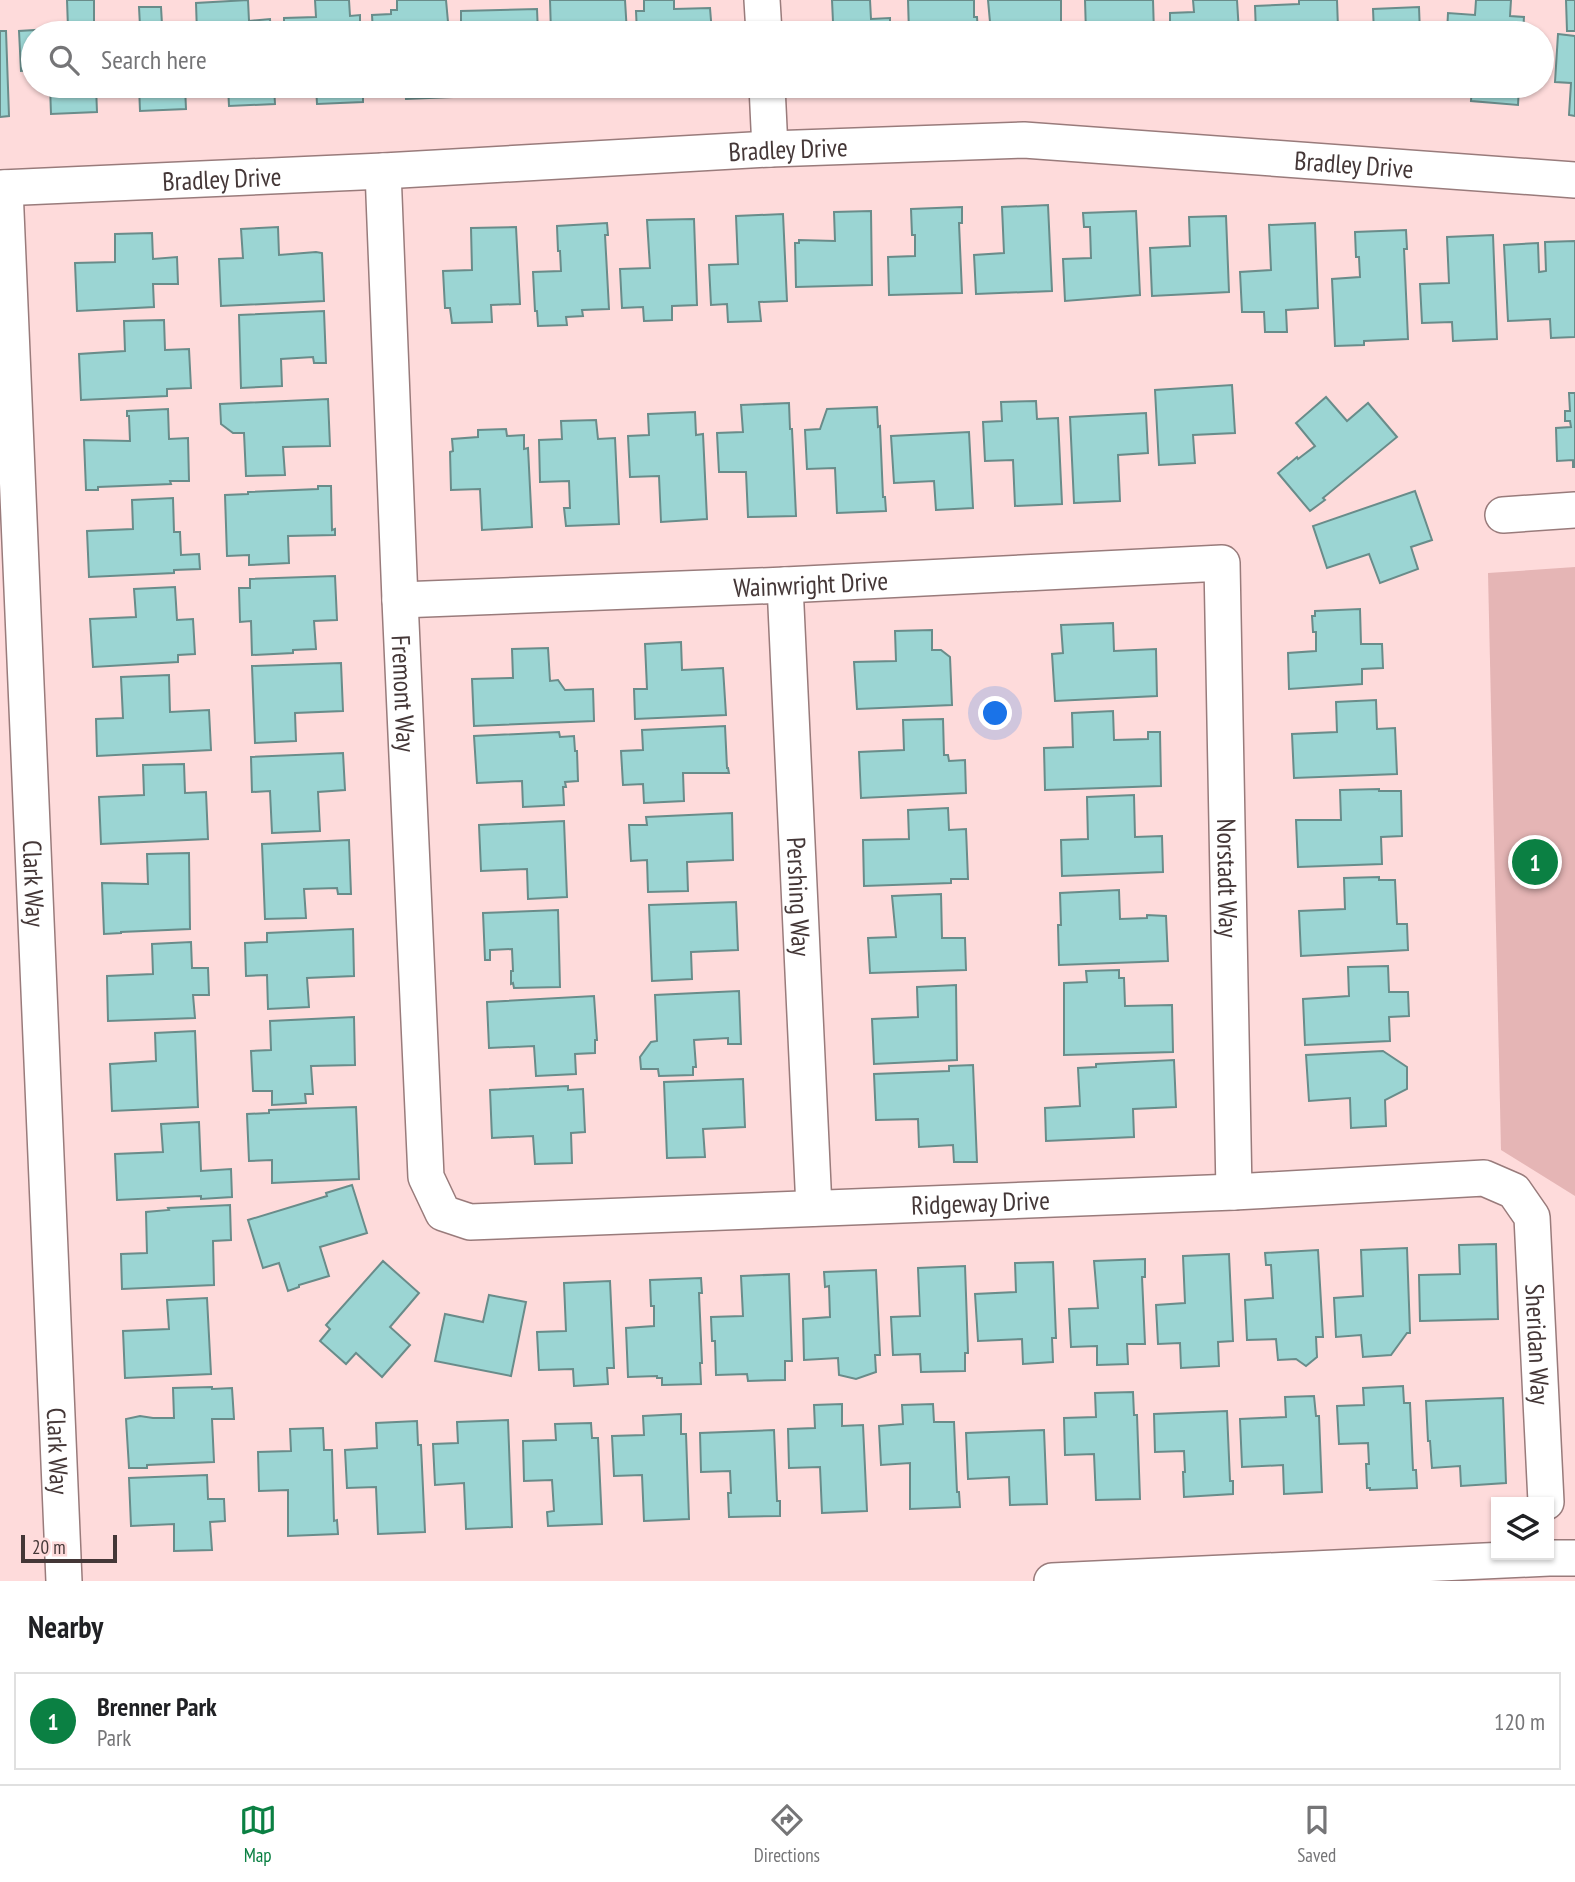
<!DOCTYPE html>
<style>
body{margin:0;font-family:"PT Sans Narrow",sans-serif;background:#f2f2f2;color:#202124}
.controls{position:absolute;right:21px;bottom:21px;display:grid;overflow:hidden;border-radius:0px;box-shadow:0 2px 5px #0004}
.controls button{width:63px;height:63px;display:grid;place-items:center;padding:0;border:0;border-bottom:2px solid #e0e0e0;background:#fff;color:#202124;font:35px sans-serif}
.scale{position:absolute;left:21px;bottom:18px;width:96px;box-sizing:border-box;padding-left:7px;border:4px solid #443737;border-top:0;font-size:19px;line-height:24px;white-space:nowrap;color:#443737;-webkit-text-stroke:5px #fedbdb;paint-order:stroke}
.you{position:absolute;left:996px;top:714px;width:24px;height:24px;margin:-18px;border:5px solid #fff;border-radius:50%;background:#1a73e8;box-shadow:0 0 0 10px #1a73e833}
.badge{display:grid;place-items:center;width:46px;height:46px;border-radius:50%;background:#0b8043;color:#fff;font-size:23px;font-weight:700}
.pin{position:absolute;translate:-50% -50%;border:4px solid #fff;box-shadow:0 2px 7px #0006}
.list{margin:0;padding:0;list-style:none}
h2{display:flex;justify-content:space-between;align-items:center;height:91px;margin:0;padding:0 28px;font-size:30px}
h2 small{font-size:23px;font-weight:400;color:#757577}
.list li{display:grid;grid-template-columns:46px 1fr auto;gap:21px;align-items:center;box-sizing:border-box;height:98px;margin:0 14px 14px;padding:0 14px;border:2px solid #e0e0e0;border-radius:0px}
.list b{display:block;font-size:26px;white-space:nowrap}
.list p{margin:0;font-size:23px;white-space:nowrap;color:#757577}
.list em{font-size:23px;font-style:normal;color:#757577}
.icon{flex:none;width:38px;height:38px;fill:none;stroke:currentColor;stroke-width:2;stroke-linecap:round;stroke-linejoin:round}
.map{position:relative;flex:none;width:1575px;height:1581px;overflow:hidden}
.search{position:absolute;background:#fff;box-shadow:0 2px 5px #0004;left:21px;right:21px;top:21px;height:77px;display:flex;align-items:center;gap:18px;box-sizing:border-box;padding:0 24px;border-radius:38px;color:#757577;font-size:26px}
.sheet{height:203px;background:#fff}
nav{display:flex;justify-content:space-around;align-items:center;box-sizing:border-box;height:98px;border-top:2px solid #e0e0e0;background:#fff;font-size:19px;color:#757577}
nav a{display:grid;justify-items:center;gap:4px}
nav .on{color:#0b8043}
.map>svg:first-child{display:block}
.green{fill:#e5b5b5}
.building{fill:#9bd5d3;stroke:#698c8a;stroke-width:2}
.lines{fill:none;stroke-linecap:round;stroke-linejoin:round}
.minor-casing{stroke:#997b7b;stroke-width:38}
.minor{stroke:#fff;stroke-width:35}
.labels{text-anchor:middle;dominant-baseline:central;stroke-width:7;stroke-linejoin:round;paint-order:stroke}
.street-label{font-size:26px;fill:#443737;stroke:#fedbdb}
</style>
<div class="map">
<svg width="1575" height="1581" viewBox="0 0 1575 1581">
<rect width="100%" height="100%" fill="#fedbdb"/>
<path class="green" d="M1575,567V1196L1501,1150L1488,573Z"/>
<g class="building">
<path d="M67,0H94V33H33V70L21,71L19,31L68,28Z"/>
<path d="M248,0L249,21L270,19L271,33H197L196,3Z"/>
<path d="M315,0H349L350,16L360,15V33H284V18L316,17Z"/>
<path d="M397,0H446L449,33H373L372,15L391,14V10H397Z"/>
<path d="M550,0H625L627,33H551Z"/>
<path d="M644,0H674V9L710,8L712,33H637L636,11H644Z"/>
<path d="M832,0H870L871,19L890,18V33H819V22H833Z"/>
<path d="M908,0H974V17H977L978,33H909Z"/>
<path d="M988,0H1061V33H991Z"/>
<path d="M1085,0H1153L1154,33H1086Z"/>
<path d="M1193,0H1237L1239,33H1168L1167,23H1170V13L1194,12Z"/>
<path d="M1299,0H1337L1338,28L1324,29V33H1256L1255,6L1299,4Z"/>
<path d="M1476,0H1511L1510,16L1524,17L1523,33H1447L1448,13L1475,15Z"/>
<path d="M1566,0H1575V31H1567Z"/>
<path d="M139,7H161L162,24L183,23V33H107V27L140,26Z"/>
<path d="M1419,7L1420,33H1374L1373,9Z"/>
<path d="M537,9L538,33H457V23H461V11Z"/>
<path d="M0,31H6L9,116L0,117Z"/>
<path d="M1558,34L1575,36V116L1569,115L1571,83L1555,82Z"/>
<path d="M50,86H96L97,112L51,114Z"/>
<path d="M139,86H185L186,109L140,111Z"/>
<path d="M228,86H274L275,104L229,106Z"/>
<path d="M316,86H363V102L317,104Z"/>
<path d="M405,86H451L452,97L406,99Z"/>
<path d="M493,86H540L541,94L493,95Z"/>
<path d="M584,86H629V89L584,91Z"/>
<path d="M1350,86H1386V92L1350,93Z"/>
<path d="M1397,86H1429L1430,87H1425V91L1397,92Z"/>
<path d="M1472,86H1519L1518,105L1471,101Z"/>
<path d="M1048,205L1052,291L976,294L974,255L1004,253L1002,207Z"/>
<path d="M962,207V223H959L962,293L889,295L888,257L915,256V235H912L911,209Z"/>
<path d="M871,211L872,285L796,287L795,243H799V240L835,241L834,212Z"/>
<path d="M1136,211L1140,295L1065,301L1063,259L1091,258L1090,227H1084L1083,213Z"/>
<path d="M783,214L787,301L759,302L761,321L728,322L727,304L711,305L709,265L738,264L736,216Z"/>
<path d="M1226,216L1229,292L1152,296L1150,248L1190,246L1189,217Z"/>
<path d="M694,219L697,305L672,306V320L644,321L643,307L622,308L620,269L650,268L647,220Z"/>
<path d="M607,223L608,235H605L609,309L582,310L583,316L566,317L567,325L538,326L537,311H535L533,272L561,271L560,251H558L557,226Z"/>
<path d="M1315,223L1318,308L1286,310L1287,332H1265L1264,312H1242L1240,272L1271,270L1269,225Z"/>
<path d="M278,227L279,255L316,252L322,253L324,301L221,306L219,259L243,258L241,229Z"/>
<path d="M516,227L520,304L491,305L492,322L452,323L450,308H445L443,271L472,270L471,228Z"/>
<path d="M1406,230L1407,249H1404L1408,339L1364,341V345L1335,346L1332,279L1360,277L1359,257H1356L1355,232Z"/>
<path d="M152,233L153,259L177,257L178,284H153L154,307L77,311L75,263L115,262V234Z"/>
<path d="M1493,235L1497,339L1453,341L1452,322L1422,323L1420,284L1449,283L1447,237Z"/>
<path d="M1575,241V337L1551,338L1550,319L1508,321L1504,245L1538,243L1539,272L1546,271L1545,242Z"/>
<path d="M324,311L326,363H314L313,357L281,359L282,386L241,388L239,315Z"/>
<path d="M164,320L165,350L189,349L191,388L167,389V396L81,400L79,354L125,351L124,321Z"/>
<path d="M1232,385L1235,433L1193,435L1195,463L1159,465L1155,390Z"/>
<path d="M1569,393H1575V467H1573V460L1557,461L1556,428L1571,427L1570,421H1565V411H1570Z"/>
<path d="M1326,397L1347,421L1368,403L1397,437L1323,498L1325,500L1310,511L1278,473L1297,457L1298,459L1315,446L1296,423Z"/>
<path d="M328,399L330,446L283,447L285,475L246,476L244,433H233L221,424L220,404Z"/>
<path d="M1036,401L1037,419L1058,418L1062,504L1015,506L1013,460L985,461L983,422L1002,421L1001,402Z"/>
<path d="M789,403L790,429H792L796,516L748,517L746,472H719L717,433L743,432L741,405Z"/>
<path d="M877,407L878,427L880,426L883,497H885L886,511L837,513L835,468L807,469L805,430L820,429L827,409Z"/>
<path d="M168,409L169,439L188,438L189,481H170L171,484L98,487V490H86L84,440L130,441L129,416H127V411Z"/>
<path d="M695,412L696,435L703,434L707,519L661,522L659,476L630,477L628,436L649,435L648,414Z"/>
<path d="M1146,413L1148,453L1118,455L1120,501L1074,503L1070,417Z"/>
<path d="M596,420L598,439L615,438L619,524L566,526L564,508H570L569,481L540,482L539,440L562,439L561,421Z"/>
<path d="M506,429L507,436L524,435V449L528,448L532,527L482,530L480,489L451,490L450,452L453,451L452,439L478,437V430Z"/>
<path d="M969,432L973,508L936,510L934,481L894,483L891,436Z"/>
<path d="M318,486H331L332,530L335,529V535L288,536L289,563L249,565V555L227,556L225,495L248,494V492L318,489Z"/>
<path d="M1415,491L1432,540L1411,547L1418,569L1380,583L1369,554L1327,568L1313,526Z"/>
<path d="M173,498L174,532H180L181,555L199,554L200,569L174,570V573L89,577L87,531L133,529L132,500Z"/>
<path d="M335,576L337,620L314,621L316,649L293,650V653L252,655L251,621L240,622L239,588H250V579Z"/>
<path d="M175,587L177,620L193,619L195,654L178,655V662L93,667L90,619L136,617L134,589Z"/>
<path d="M1360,609L1361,644H1382L1383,668L1362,669V684L1289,689L1288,653L1316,651V632H1313L1312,616H1315V611Z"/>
<path d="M1113,623L1114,651L1156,649L1157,696L1055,701L1052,654L1063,653L1061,625Z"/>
<path d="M932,630V650H941L950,657L952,705L857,709L854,662L896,661L895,631Z"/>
<path d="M681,642L682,670L723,668L726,715L635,719L634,689H647L645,644Z"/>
<path d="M548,648L550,681L558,680L565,690L593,689L594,721L474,726L472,679L513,678L512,649Z"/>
<path d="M341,663L343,711L295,713L296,741L255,743L252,666Z"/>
<path d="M169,675L170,712L209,710L211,750L97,756L96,719L123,718L121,677Z"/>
<path d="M1376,700L1377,729L1395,728L1397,774L1294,778L1292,734L1337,732L1336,702Z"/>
<path d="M1113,711L1114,740L1148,739V732H1160L1161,786L1045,790L1044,748L1073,747L1072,713Z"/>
<path d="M943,719L944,755H948L949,761L965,760L966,793L861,798L859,752L904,750L903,720Z"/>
<path d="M725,726L727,768H728L729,773H683L684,801L644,803L643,784L623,785L621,751L643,750L642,730Z"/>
<path d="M559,732L560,737L574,736L575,751H577L578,781L565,782L566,787H563L564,805L523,807L522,781L477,783L474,736Z"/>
<path d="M343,753L345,790L318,792L320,831L272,833L270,791L252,792L251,757Z"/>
<path d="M184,764L185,793L206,792L208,839L101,844L99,797L144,795L143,765Z"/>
<path d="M1379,789V791H1401L1402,836L1381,837L1382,864L1298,867L1296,820H1341L1340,790Z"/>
<path d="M1134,795L1135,837L1162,836L1163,872L1062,876L1061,840L1088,839L1087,797Z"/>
<path d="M948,808L949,830L966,829L968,879H951V883L864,886L863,840L909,839L908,810Z"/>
<path d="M732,813L733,860L687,862L688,891L648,892L647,860L631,861L629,825H647L646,817Z"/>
<path d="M564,821L567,897L528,899L527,869L481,871L479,825Z"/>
<path d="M349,840L351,894H338L337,888L304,889L306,918L265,919L262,844Z"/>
<path d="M189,853L190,929L121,932V933L104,934L102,883L148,884L147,854Z"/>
<path d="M1379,877V880H1395L1397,924H1407L1408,950L1301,956L1299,911L1345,909L1344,878Z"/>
<path d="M1119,890L1120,919L1147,918V915L1166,916L1168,961L1059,965L1058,925H1061L1060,893Z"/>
<path d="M941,894L942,938H965L966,970L870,973L868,938L896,937L892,896Z"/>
<path d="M736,902L738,950L691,952L692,979L652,981L649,905Z"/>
<path d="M558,910L560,987L514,988L513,983L511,984V971H513L512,949L490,950V960H485L483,913Z"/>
<path d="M353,929L354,976L307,978L309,1007L268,1009L267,975L246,976L245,943L267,942V933Z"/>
<path d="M191,942L192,968H208L209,995H193L195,1018L108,1021L107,976L153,974L152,944Z"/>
<path d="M1388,966L1389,992H1408L1409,1016L1389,1017L1390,1041L1305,1045L1303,999L1349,996L1348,967Z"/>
<path d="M1119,970V978H1124L1125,1006L1172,1005L1173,1052L1064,1055V983L1087,982L1086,971Z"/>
<path d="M956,985L957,1060L874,1064L872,1019L918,1017L917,987Z"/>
<path d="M739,991L741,1044H728V1038L694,1040L696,1067H693V1075L659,1076L658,1069H641L640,1057L651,1042L657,1041L655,995Z"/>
<path d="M594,996L597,1040H595V1053L575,1054L576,1074L536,1076L534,1046L489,1048L487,1002Z"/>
<path d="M354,1017L355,1065L311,1066L313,1094H305L306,1103L272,1105V1091H253L251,1051L271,1050L270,1021Z"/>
<path d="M195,1031L198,1107L112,1111L110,1064L156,1061L155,1033Z"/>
<path d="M1383,1051L1407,1067V1089L1385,1100L1386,1126L1351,1128L1350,1098L1309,1101L1306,1055Z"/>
<path d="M1174,1060L1176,1107L1133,1109L1134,1137L1046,1141L1045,1108L1080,1106L1078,1068L1096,1067V1064Z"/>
<path d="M973,1065L977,1162H954L953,1145L919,1147L918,1119L876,1120L874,1074L949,1071V1066Z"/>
<path d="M743,1079L745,1127L703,1129L705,1157L667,1158L664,1082Z"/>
<path d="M568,1086V1090L583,1089L585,1132L571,1133L572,1163L535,1164L533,1136L492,1138L490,1090Z"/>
<path d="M356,1107L359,1179L272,1183V1160L249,1161L247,1114L269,1113V1110Z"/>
<path d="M199,1122L201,1171L231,1169L232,1197L201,1199V1196L117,1200L115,1154L163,1152L161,1124Z"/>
<path d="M352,1185L367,1233L320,1247L329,1276L299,1285V1287L288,1291L279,1263L263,1268L248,1220L327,1196L326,1193Z"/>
<path d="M230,1205L231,1240L213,1241L214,1285L122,1289L121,1254L147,1253L146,1212L169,1210L168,1208Z"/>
<path d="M1496,1244L1498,1319L1420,1321L1419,1275L1460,1274L1459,1245Z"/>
<path d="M1407,1248L1410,1333H1407L1391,1355L1363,1357L1361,1335L1336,1337L1334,1298L1363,1296L1361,1250Z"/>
<path d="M1318,1250L1323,1337H1316L1317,1357L1306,1366L1296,1359L1278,1360L1276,1339L1247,1340L1245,1300L1273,1298L1271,1265H1266L1265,1253Z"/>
<path d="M1229,1254L1233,1341L1218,1342L1219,1366L1181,1368L1180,1343L1158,1344L1156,1305L1185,1303L1183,1256Z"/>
<path d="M1145,1259V1277H1142L1145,1344H1127L1128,1364L1097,1365V1346L1071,1347L1069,1309L1098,1308L1094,1261Z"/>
<path d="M383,1261L419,1293L390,1327L410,1345L382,1377L356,1353L346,1364L320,1341L330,1329L326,1325Z"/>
<path d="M1053,1262L1056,1338H1052L1053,1362L1023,1364L1022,1339L978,1341L975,1294L1016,1292L1015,1263Z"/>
<path d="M965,1266L968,1353H965V1371L921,1372L920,1354L893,1355L891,1317L920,1316L918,1268Z"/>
<path d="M876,1270L880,1355H875L876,1372L856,1379L839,1375L838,1358L804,1360L803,1319L830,1317L829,1286L825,1287L824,1272Z"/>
<path d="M789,1274L792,1361H785V1380L748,1381L747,1374L716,1375L715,1341H712L711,1317L743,1316L741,1276Z"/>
<path d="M701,1278L702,1293H699L702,1363H700L701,1384L662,1385V1378H657V1376L628,1377L626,1328L654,1326V1306H651L650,1280Z"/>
<path d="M610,1281L614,1368H607L608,1384L574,1386L573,1369L539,1370L537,1332L566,1331L564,1283Z"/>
<path d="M489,1295L526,1302L511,1376L435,1361L445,1314L483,1322Z"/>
<path d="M207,1298L211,1374L125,1378L123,1331L169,1329L167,1300Z"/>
<path d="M1403,1386L1404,1403H1410L1413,1470H1416L1417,1488L1370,1490V1488H1367L1366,1464H1369L1368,1443L1339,1444L1337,1406L1364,1405L1363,1388Z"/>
<path d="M212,1387V1389L232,1388L234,1419H212L214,1462L147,1465V1468H129L126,1419L140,1416L153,1418H174L173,1388Z"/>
<path d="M1133,1392L1134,1415H1137L1140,1499L1096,1500L1094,1454L1065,1455L1064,1418L1096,1417L1095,1393Z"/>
<path d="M1314,1396L1316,1416H1319L1322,1492L1284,1494L1283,1465L1242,1467L1240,1419L1286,1417L1285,1397Z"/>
<path d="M1503,1398L1506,1483L1461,1486L1460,1466L1432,1468L1430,1441H1428L1426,1401Z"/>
<path d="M842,1404V1426L863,1425L867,1511L822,1513L820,1467L789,1468L788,1429L815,1428L814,1405Z"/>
<path d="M933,1404L934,1422H954L957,1492H959L960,1507L910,1509V1463L881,1465L879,1426L903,1424L902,1405Z"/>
<path d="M1227,1411L1230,1481H1233V1494L1184,1497L1183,1472H1185L1184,1451L1155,1452L1154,1414Z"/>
<path d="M681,1414V1434H686L689,1519L644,1521L642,1475L614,1476L612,1436L644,1435L643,1416Z"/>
<path d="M508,1420L512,1527L466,1529L464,1483L435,1485L433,1444L458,1443L457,1422Z"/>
<path d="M417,1421L418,1445H421L425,1532L378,1534L376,1487L347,1488L345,1450L377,1448L376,1423Z"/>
<path d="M591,1423L592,1438H598L602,1524L548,1526L547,1512L554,1511L552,1480L524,1481L523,1441L556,1440L555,1424Z"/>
<path d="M323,1428L324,1450H332L334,1521L337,1520L338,1534L288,1536V1490L259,1491L258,1452L291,1451L290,1429Z"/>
<path d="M774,1430L777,1501H780V1516L729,1517L728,1493H731L730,1471L701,1472L700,1433Z"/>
<path d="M1044,1430L1047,1504L1010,1505L1009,1477L968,1479L966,1433Z"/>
<path d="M207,1475L208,1499H224L225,1521L210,1522L212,1550L174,1551V1524L131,1526L129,1478Z"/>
</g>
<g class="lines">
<defs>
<g id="minor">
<path d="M762,0L764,33"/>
<path d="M767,86L770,149"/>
<path id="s1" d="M383,171L400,600L426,1177L443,1213L470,1222L1234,1192L1484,1178L1514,1191L1532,1217L1546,1502"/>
<path id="s2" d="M0,188L383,171L770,149L1024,140L1575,180"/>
<path id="s3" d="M5,188L64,1581"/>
<path d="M1503,515L1575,510"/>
<path id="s4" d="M785,585L814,1208"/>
<path id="s5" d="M400,600L785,585L1222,563L1234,1192"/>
<path d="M1052,1581L1549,1558H1575"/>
</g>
</defs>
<use href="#minor" class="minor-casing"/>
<use href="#minor" class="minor"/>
</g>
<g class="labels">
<g class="street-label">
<text stroke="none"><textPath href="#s2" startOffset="789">Bradley Drive</textPath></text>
<text stroke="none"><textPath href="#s2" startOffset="1356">Bradley Drive</textPath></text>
<text stroke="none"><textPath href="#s2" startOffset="222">Bradley Drive</textPath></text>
<text stroke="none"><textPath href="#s5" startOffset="411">Wainwright Drive</textPath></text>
<text stroke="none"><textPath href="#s1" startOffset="523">Fremont Way</textPath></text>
<text stroke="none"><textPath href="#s5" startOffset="1138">Norstadt Way</textPath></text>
<text stroke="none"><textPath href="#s3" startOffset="696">Clark Way</textPath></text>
<text stroke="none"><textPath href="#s4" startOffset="312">Pershing Way</textPath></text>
<text stroke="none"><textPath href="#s1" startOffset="1586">Ridgeway Drive</textPath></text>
<text stroke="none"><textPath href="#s1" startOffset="2282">Sheridan Way</textPath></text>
<text stroke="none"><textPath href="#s3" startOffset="1264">Clark Way</textPath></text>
</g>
</g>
</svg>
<div class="controls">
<button><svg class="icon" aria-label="layers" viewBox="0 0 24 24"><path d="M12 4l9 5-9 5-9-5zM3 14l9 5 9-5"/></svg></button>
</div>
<div class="scale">20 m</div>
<div class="you"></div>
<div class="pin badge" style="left:1535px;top:862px">1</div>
<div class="search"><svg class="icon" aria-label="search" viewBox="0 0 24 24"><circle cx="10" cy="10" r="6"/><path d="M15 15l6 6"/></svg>Search here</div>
</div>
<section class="sheet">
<h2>Nearby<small></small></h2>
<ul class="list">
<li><span class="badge">1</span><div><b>Brenner Park</b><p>Park</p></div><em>120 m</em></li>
</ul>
</section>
<nav>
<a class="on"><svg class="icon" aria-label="map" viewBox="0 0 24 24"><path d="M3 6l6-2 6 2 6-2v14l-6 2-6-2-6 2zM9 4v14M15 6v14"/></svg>Map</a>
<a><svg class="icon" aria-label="directions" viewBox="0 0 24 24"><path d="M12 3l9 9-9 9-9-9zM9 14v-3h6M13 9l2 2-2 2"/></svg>Directions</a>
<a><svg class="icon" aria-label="saved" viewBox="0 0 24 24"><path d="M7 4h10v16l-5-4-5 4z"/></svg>Saved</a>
</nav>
